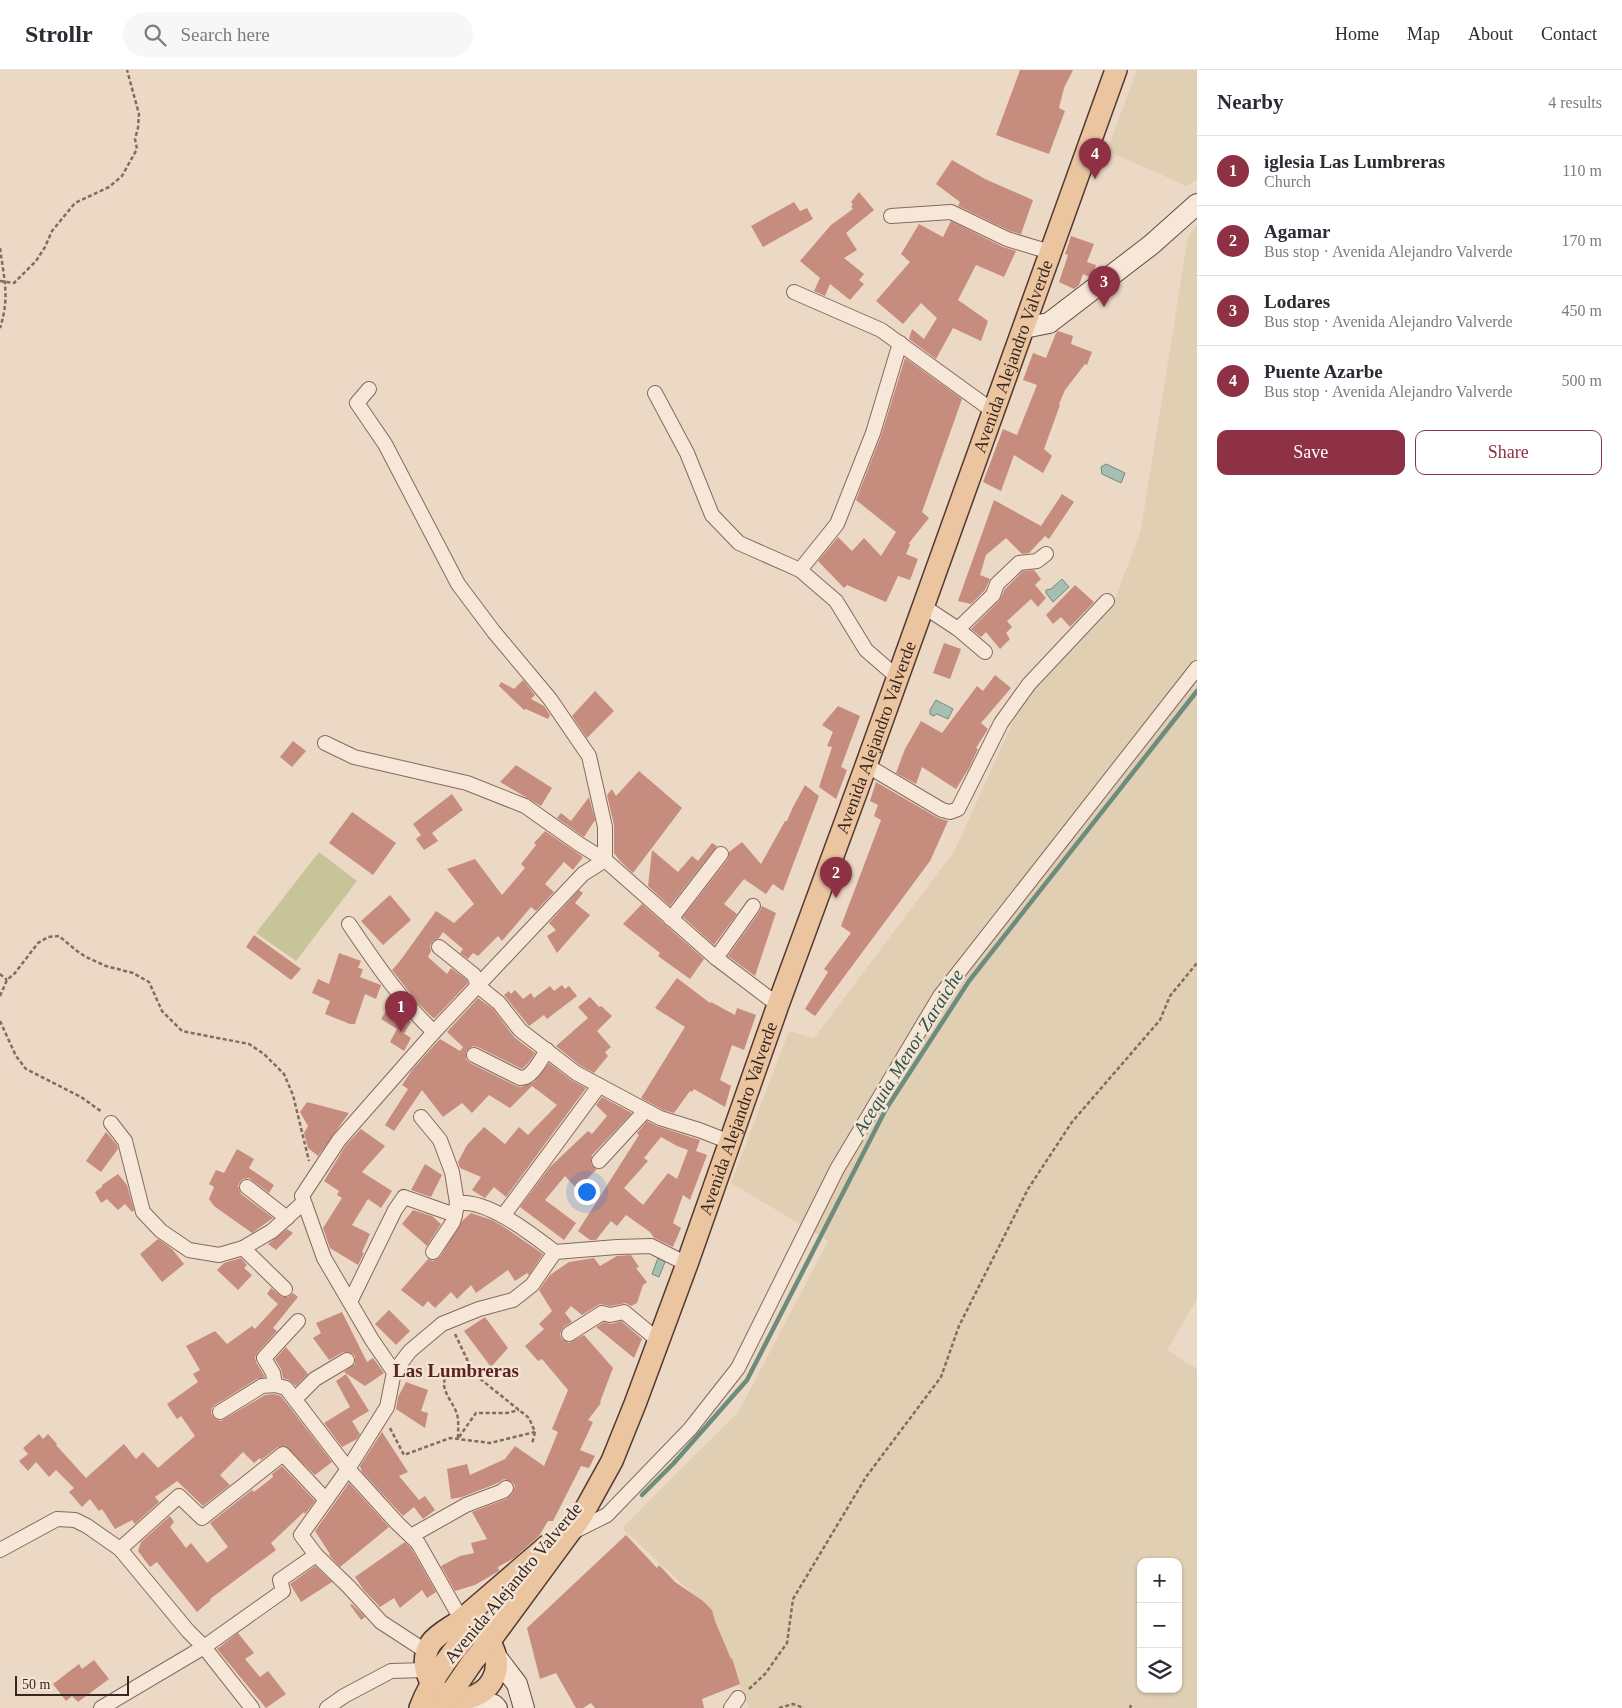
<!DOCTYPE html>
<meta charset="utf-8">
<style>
body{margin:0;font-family:"Times New Roman",serif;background:#f7f7f7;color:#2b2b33}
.controls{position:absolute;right:15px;bottom:15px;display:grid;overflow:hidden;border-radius:10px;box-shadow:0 1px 4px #0004}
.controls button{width:45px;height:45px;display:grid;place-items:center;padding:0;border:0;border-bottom:1px solid #e1e1e2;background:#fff;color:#2b2b33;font:25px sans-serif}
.scale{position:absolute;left:15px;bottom:12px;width:114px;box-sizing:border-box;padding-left:5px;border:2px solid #36261f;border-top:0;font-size:14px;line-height:18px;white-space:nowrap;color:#36261f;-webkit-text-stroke:4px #f3e4d4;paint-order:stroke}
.you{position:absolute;left:586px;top:1121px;width:18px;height:18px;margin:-12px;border:4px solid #fff;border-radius:50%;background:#1a73e8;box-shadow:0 0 0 8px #1a73e833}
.badge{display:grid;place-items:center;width:32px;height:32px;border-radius:50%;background:#8f3145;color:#fff;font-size:16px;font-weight:700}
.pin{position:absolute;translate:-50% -41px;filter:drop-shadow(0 1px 2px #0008)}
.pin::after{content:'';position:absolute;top:26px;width:18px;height:15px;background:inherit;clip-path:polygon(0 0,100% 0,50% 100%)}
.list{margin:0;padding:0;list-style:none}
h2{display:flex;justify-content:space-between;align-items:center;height:65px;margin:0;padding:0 20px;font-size:21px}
h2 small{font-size:16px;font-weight:400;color:#7c7c81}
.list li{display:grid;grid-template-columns:32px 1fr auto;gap:15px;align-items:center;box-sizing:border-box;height:70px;padding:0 20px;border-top:1px solid #e1e1e2}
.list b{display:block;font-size:19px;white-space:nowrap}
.list p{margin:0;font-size:16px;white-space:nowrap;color:#7c7c81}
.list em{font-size:16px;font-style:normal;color:#7c7c81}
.actions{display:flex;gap:10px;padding:15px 20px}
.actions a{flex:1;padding:11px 0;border:1px solid #8f3145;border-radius:10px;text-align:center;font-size:18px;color:#8f3145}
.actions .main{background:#8f3145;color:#fff}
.icon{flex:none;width:28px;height:28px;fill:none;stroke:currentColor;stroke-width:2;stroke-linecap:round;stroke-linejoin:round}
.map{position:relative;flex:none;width:1197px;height:1638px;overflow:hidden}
header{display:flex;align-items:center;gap:30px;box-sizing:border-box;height:70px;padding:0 25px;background:#fff;border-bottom:1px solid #e1e1e2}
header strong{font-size:24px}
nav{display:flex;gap:28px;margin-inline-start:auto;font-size:18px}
.search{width:350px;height:45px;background:#f7f7f7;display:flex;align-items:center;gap:12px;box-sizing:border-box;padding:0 18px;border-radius:28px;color:#7c7c81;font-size:19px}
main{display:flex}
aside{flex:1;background:#fff}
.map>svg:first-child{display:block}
.farmland{fill:#e0cfb3;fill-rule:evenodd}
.green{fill:#c8c49a}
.water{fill:#a7bfb3;stroke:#6e8c7e}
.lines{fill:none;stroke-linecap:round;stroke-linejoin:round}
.stream{stroke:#6e8c7e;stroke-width:4.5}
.building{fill:#c68d7e;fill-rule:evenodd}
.minor-casing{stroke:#856a5d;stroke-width:16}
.secondary-casing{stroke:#664b40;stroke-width:22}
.primary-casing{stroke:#533930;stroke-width:24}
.path{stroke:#856a5d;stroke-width:2.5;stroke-dasharray:4 2.5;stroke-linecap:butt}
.minor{stroke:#f6e7d8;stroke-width:14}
.secondary{stroke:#f6e7d8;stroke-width:20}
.primary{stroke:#ebc4a0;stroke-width:21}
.labels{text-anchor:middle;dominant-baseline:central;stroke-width:5;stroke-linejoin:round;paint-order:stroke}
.street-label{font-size:18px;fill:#36261f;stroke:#f3e4d4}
.water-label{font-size:19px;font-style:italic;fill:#30544b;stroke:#f3e4d4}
.neighbourhood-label{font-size:19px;font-weight:bold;fill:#5f2222;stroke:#f3e4d4}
</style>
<header>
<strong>Strollr</strong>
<div class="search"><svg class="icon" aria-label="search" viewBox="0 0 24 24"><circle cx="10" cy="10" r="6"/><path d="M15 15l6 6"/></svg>Search here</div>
<nav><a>Home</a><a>Map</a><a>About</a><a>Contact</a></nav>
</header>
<main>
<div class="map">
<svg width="1197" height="1638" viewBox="0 0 1197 1638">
<rect width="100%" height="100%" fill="#ebd8c5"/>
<g class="farmland">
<path d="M1137,0H1197V110L1187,116L1107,81Z"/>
<path d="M1197,155V1229L1167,1280L1197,1299V1638H749L708,1538L622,1458L739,1341L828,1171L731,1113L789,961L814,968L955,780L1025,625L1112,537L1141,460L1188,167ZM1141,1492H1178V1619H1141Z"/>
</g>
<path class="green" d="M319,782L357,811L296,891L256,863Z"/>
<g class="water">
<path d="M1106,394L1125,403L1121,413L1102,404L1101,397Z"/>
<path d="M1062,509L1069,517L1053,532L1046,523V520L1051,519Z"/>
<path d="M936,630L953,639L948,649L937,644L933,646L930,644V640Z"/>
<path d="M658,1188L665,1192L659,1207L652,1204Z"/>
</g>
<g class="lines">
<path class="stream" d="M642,1425L673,1394L747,1310L886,1039L969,911L1197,621"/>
</g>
<g class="building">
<path d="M1020,0H1073L1064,18L1059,38L1065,41L1049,84L996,65Z"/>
<path d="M952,90L985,109L1033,130L1021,164L1010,161L958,136L960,132L936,114Z"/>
<path d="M859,122L874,140L846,163L857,180L844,188L864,204L859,210L864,214L850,230L830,214L825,226L814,221L820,208L800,191L831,155L853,139L851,136L853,135L851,132Z"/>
<path d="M794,132L800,141L807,138L813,149L763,177L751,156Z"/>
<path d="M951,151L1003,177L1016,181L1004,207L976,195L958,230L988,251L981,271L953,258L936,289L909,269L912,259L924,269L937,248L921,233L903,254L876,231L910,192L901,184L919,154L943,167Z"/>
<path d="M1071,166L1094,174L1087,192L1096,195L1092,205L1090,207L1083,204L1079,215L1074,219L1059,212L1068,185L1065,184Z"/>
<path d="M1058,261L1073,266L1071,274L1092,282L1087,295L1085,294L1065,320L1059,334L1060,335L1044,379L1052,386L1043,403L1014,385L1001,421L983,412L1003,359L1017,365L1037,315L1023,310L1033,283L1046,288L1056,263Z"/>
<path d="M905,288L962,329L922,442L929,448L909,473L910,475L906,484L918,489L910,510L898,506L886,532L847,515L844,518L818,491L838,467L852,481L864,468L881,486L896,462L856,430L881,366Z"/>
<path d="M1062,424L1074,432L1049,469L1045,466L1029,483L1022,484L1006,468L986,485L980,505L990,509L985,520L971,534L958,531L994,430L1041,456Z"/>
<path d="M1034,500L1041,509L1035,515L1046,528L1038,537L1031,529L1007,551L1012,557L1006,563L1010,569L1000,579L986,562L981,567L971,559L999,531L1005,519L1023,501Z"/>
<path d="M1075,515L1094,532L1070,557L1061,547L1053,554L1046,545Z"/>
<path d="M944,573L961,579L950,609L933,603Z"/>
<path d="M995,605L1011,618L981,653L988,659L976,678L978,679L969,698L956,719L922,697L916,714L896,703L905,679L921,651L942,663L977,616L983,621Z"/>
<path d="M523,610L535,625L531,629L544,636L550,645L548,649L526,639L524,640L499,616L501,612L514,619Z"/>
<path d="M595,621L614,641L587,668L572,646Z"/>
<path d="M838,636L860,646L841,697L847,700L836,729L819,717L832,677L827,676L833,662L822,655Z"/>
<path d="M293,671L306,681L292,697L280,687Z"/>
<path d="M516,695L552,718L541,736L500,712Z"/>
<path d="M639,701L682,738L633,803L620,791L614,783V755L607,725L612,719L616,726Z"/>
<path d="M876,712L938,748L948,751L930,791L815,946L805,939L828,902L824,899L851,863L841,856L881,750L874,746L878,735L870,731Z"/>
<path d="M805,715L819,726L783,821L773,814L766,824L744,809L724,834L737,844L714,875L683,847L728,789L729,782L742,772L761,794L785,751H787L792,739Z"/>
<path d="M452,724L463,740L432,763L438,771L424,780L416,769L421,765L413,754Z"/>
<path d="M589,727L595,750L584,767L557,748L561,743L571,751Z"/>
<path d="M352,742L396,773L373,805L329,773Z"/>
<path d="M545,761L583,787L573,800L564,792L545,814L554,822L536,841L531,837L502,871L498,866L478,886L473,883L468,889L460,883L463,879L443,862L439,868L433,871L430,876L431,881L428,887L447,904L451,898L467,910L468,913L435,948H433L417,932L392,900L400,891L436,841L454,853L474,834L447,799L475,789L502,825L525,798L521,794L536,775L534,773Z"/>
<path d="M712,773L717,776L670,836L648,816L652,780L678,802L692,786L698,791Z"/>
<path d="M579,820L583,823L575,833L590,845L557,883L547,866L556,860L549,853Z"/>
<path d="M390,825L411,850L383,875L361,851Z"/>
<path d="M642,834L704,889L690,909L658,886L660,883L623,854Z"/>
<path d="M762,836L776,843L755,906L728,886L760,841Z"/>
<path d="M254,865L301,899L291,910L246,877Z"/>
<path d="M339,883L361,891L358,898L363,899L360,907L381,915L376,929L365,924L355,954H350L325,944L330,931L312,923L318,909L329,914Z"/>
<path d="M677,908L710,933L711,932L735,945L737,938L756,945L744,980L732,975L720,1010L731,1016L725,1037L694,1019L692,1022L690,1021L674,1043L663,1040L641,1028L685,957L655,938Z"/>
<path d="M562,915L565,919L569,916L577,926L547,949L544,945L529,956L504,925L509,921L511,924L515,920L523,929L531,923L534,928L550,916L554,921Z"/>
<path d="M590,927L599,937L601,936L612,946L597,961L611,977L605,982L608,986L594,1003L581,996L556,976L588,948L578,937Z"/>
<path d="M478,928L493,939L514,967L535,983L529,992L522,999L478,977L473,976L466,982V989L470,993L516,1016L521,1017L534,1012L549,993L571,1010L586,1018L506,1127L494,1117L485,1128L472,1120L481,1107L460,1098L458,1092L467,1075L484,1057L505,1074L519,1057L528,1065L557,1035L532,1016L510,1038L489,1025L472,1043L462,1033L443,1047L422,1020L394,1061L385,1055L408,1019L402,1015L412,1000L440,969L460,981L463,977L447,962Z"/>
<path d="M388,938L411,952L404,964L402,962L411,968L404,981L390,972L397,959L381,949Z"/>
<path d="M602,1027L632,1043L592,1085L591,1094L597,1099L577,1119L565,1106L545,1130L576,1153L564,1170L520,1137L550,1097L588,1061L592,1064L607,1046L596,1035Z"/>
<path d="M307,1032L349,1043L318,1086L308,1078L304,1063L308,1056L300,1042Z"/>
<path d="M647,1051L657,1056L700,1070L696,1081L707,1085L690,1130L683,1125L673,1153L681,1158L673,1177L654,1168L650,1162L626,1145L617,1156L611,1151L596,1170H590L578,1161L639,1065L637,1063ZM661,1067L677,1076L688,1080L677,1109L668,1103L643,1135L624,1118L648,1091L644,1088Z"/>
<path d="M361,1059L385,1076L362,1102L392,1121L381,1138L368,1129L352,1155L370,1164L362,1182L364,1183L358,1195L330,1178L323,1158L342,1128L337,1125L339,1121L324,1111L346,1075Z"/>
<path d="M106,1062L117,1075L118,1079L101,1102L86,1091Z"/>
<path d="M237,1079L254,1089L249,1098L274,1115L269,1123L249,1108L243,1109L240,1112L238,1116L241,1124L273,1148L252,1163L214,1136L209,1129L214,1117L209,1114L216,1100L224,1103Z"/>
<path d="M425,1094L442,1105L431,1127L411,1120Z"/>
<path d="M118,1104L127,1115L134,1140L132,1142L125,1134L118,1140L107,1129L101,1133L95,1122L102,1117V1115Z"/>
<path d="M413,1140L432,1146L441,1154L427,1176L402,1154Z"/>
<path d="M471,1143L492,1150L504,1157L543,1184L529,1205L527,1203L515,1211L508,1200L476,1223L471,1215L457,1229L451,1222L435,1238L428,1231L423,1237L401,1220L428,1189L433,1191L440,1187L462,1151Z"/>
<path d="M287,1159L293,1163L276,1180L268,1174Z"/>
<path d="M158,1169L172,1179L184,1194L162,1212L140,1184Z"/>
<path d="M631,1185L639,1197L636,1198L647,1212L643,1215L637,1233L631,1236L626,1233L610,1236L600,1234L582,1245L571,1236L565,1243L572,1252L564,1257L560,1264L562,1269L569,1273L584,1265L613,1298L600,1332L601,1333L588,1350L593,1352L580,1380L595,1386L589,1398L581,1396L553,1451H548L539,1466L514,1488L498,1497L499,1501L475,1515L455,1521L441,1496L460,1486L474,1483L471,1473L487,1469L472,1442L506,1429L512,1424L515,1416L512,1412L504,1409L498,1413L462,1427L451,1429L447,1399L467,1394L470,1405L505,1389L515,1376L544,1396L558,1362L552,1359L568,1320L542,1289L538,1291L525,1276L544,1259L539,1254L552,1241L539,1220L550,1205L569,1192L594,1188L600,1196L617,1186Z"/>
<path d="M241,1188L247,1195L244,1198L252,1205L238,1220L217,1200L224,1193Z"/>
<path d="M271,1218L282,1227H288L293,1223L298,1227L273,1258L277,1261L258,1282L255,1287L256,1292L265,1307L257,1309L215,1335L212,1338L211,1343L215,1349L221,1351L265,1325L274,1324L281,1326L332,1392L315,1405L285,1376L278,1377L261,1390L260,1388L254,1393L243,1382L220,1405L230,1415L203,1436L177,1411L155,1427L159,1432L135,1454L132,1450L115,1459L102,1439L99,1441L90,1429L82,1437L69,1422L74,1418L56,1400L49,1407L36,1392L28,1401L19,1391L28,1384L23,1378L39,1364L43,1369L48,1364L57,1374L56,1375L86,1408L124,1374L136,1389L143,1382L158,1398L195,1366L181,1346L177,1349L167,1334L198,1312L193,1304L200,1300L186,1276L215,1261L227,1274L252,1256L255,1259L278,1234L267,1224Z"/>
<path d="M389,1240L410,1261L396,1275L375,1254Z"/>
<path d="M342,1242L367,1292L373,1288L384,1303L365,1316L344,1302L355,1294V1286L352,1283L343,1282L329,1290L313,1268L321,1263L316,1253Z"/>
<path d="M485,1247L508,1278L491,1297L464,1261Z"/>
<path d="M621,1251L642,1269L634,1288L596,1257L604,1252L611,1254Z"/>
<path d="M286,1277L308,1304L296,1316L289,1310L283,1308L281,1299L275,1289Z"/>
<path d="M346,1304L369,1341L352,1351L360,1364L357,1369L342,1377L324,1353L350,1337L336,1311Z"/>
<path d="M406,1312L428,1320L421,1341L428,1343L425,1358L396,1339L398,1327Z"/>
<path d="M382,1362L408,1402L399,1406L419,1430L425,1426L435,1440L423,1449L414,1437L403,1446L362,1402L360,1396Z"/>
<path d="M282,1396L315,1431L305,1444L304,1442L271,1473L276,1480L210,1529L211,1530L197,1542L157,1492L150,1497L138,1481L141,1472L170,1446L174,1452L170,1457L186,1478L191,1473L207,1493L228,1477L210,1453L252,1420L254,1422L273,1407L272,1404Z"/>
<path d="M349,1413L389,1457L340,1497L329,1485L330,1484L315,1461Z"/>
<path d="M626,1465L657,1498L659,1495L675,1512L703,1531L712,1540L715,1551L731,1589L732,1588L740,1614L702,1629L704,1638H595L591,1633L583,1638H576L556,1603L540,1609L527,1558Z"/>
<path d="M405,1472L411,1478L436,1522L427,1528L422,1520L400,1538L394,1528L380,1537L363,1519L355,1507Z"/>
<path d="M315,1496L332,1512L301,1532L290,1514Z"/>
<path d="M352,1534L365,1547L361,1550L350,1535Z"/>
<path d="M238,1563L254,1583L245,1589L260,1607L268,1601L286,1624L266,1638L217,1579Z"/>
<path d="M94,1590L109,1609L78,1632L72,1626L66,1631L53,1614L79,1594L82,1599Z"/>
</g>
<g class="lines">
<defs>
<g id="minor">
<path d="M891,146L951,142L1007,169L1050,182"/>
<path d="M794,222L881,260L993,341"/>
<path d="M369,319L357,333L385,374L458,514L494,562L550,629L589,686L605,757V790L716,888L778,935"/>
<path d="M655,323L687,383L712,445L739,473L800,500"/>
<path d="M923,536L958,559L985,582"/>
<path d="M958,559L993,525L997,514L1019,493L1037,491L1046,484"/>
<path d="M897,607L866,580L836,531L800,500L837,454L873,363L900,273"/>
<path d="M325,673L354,687L467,713L525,736L579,774L605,790L583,804L434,962L339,1070L302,1126L324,1188L372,1270L394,1302L387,1337L348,1399L301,1465L316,1485L349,1517L381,1552L427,1582"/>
<path d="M866,695L942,740L950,742L958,739L1001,653L1029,614L1107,531"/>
<path d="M671,849L721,784"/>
<path d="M349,854C375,892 401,931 434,962"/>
<path d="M439,877L474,905L478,916L499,933L520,960L576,1003L660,1048L699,1060L730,1072"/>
<path d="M716,888L753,836"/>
<path d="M474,985L520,1008C532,1009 541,989 547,980"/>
<path d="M421,1047L440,1070L452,1102L457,1133C488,1129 531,1164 555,1182"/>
<path d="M111,1053L125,1071L143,1142L161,1161L189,1180L219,1185L243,1178L272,1161L304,1132"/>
<path d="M599,1091L645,1041"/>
<path d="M247,1117L287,1148"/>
<path d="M503,1146L599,1016"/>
<path d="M243,1178L285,1219"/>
<path d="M433,1182L453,1152L455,1145"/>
<path d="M350,1232L395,1140L404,1127L455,1145L457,1133"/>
<path d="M569,1264L602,1243L610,1245L624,1242L659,1271"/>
<path d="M394,1302L410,1281L442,1254L479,1239L513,1230L532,1215L555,1182L617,1177L651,1176L687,1194"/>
<path d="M275,1315L273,1303L264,1288L298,1251"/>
<path d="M295,1329L315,1309L347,1290"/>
<path d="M220,1342L262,1316L275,1315L286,1318L348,1399L397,1453L418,1473L461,1549"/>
<path d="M573,1462L607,1445L690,1359L738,1298L837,1099L940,926L1197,598"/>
<path d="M411,1466L466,1435L503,1421L506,1418"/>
<path d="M0,1480L57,1449L75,1450L87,1456L120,1479"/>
<path d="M101,1638L204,1577L283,1521L280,1510L316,1485"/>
<path d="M252,1638L204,1577L188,1561L120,1479L179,1426L202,1448L283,1384L326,1430"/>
<path d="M327,1638L344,1626L391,1601L426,1600"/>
<path d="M731,1638L738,1628"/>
</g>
<g id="secondary">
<path d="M1024,258L1049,253L1151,175L1197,134"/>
<path d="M495,1585L517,1614L524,1638"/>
<path d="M466,1628L494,1635L497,1638"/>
</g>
<g id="primary">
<path d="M447,1561C502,1548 514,1617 468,1628C457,1630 444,1627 436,1619C425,1606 421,1588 431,1573C438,1563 452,1557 461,1550C490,1525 519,1500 548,1475"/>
<path d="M420,1638C432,1606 456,1577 478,1552"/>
<path id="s1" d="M441,1638L473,1591L489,1572L581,1447L612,1391L635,1334L687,1194L778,935L863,704L1116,0"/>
</g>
</defs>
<use href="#minor" class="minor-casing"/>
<use href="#secondary" class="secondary-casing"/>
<use href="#primary" class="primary-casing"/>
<g class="path">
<path d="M0,178C4,209 10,227 0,258"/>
<path d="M0,211L14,213L36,191L45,177L52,161L75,133L109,117L122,106L137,79L135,69L138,58L139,44L127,0"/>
<path d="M0,904L7,910"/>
<path d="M0,926L7,910L15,903L38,873L48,867L59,866L77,881L86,887L106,896L133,903L149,912L162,941L182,961L249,974L264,984L284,1004L293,1025L309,1091"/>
<path d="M0,951L16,986L26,999L81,1027L102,1042"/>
<path d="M455,1264L474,1304L529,1348L535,1362L532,1374"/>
<path d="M390,1358L404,1385L450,1368L490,1373L535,1362"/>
<path d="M459,1367L476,1343H507L519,1340"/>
<path d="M458,1368C458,1360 459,1351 457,1344C452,1329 438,1319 447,1304L470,1295"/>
<path d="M749,1619L765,1604L787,1573L793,1529L866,1407L941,1307L959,1256L1028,1119L1072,1052L1160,950L1170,926L1197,893"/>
<path d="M779,1638L793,1634L804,1638"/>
<path d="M1130,1638L1131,1635"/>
</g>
<use href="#minor" class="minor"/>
<use href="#secondary" class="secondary"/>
<use href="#primary" class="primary"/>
</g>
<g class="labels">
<g class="street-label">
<text stroke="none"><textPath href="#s1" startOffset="1476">Avenida Alejandro Valverde</textPath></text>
<text stroke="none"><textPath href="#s1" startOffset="1071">Avenida Alejandro Valverde</textPath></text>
<text stroke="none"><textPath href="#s1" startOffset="666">Avenida Alejandro Valverde</textPath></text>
<text transform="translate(513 1513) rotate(-50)">Avenida Alejandro Valverde</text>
</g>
<g class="water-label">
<text transform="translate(908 982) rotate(-58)">Acequia Menor Zaraiche</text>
</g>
<g class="neighbourhood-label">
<text x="456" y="1300">Las Lumbreras</text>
</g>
</g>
</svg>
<div class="controls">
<button>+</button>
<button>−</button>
<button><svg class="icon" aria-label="layers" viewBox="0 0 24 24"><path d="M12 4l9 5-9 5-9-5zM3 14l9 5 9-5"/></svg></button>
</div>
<div class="scale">50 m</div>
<div class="you"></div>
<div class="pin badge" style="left:401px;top:962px">1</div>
<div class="pin badge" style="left:836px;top:828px">2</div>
<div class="pin badge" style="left:1104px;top:237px">3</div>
<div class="pin badge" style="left:1095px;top:109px">4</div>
</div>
<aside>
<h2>Nearby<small>4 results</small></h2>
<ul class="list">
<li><span class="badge">1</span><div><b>iglesia Las Lumbreras</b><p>Church</p></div><em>110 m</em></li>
<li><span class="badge">2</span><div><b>Agamar</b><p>Bus stop · Avenida Alejandro Valverde</p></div><em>170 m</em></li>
<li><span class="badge">3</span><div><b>Lodares</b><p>Bus stop · Avenida Alejandro Valverde</p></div><em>450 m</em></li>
<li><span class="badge">4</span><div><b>Puente Azarbe</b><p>Bus stop · Avenida Alejandro Valverde</p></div><em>500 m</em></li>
</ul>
<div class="actions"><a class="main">Save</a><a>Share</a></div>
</aside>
</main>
